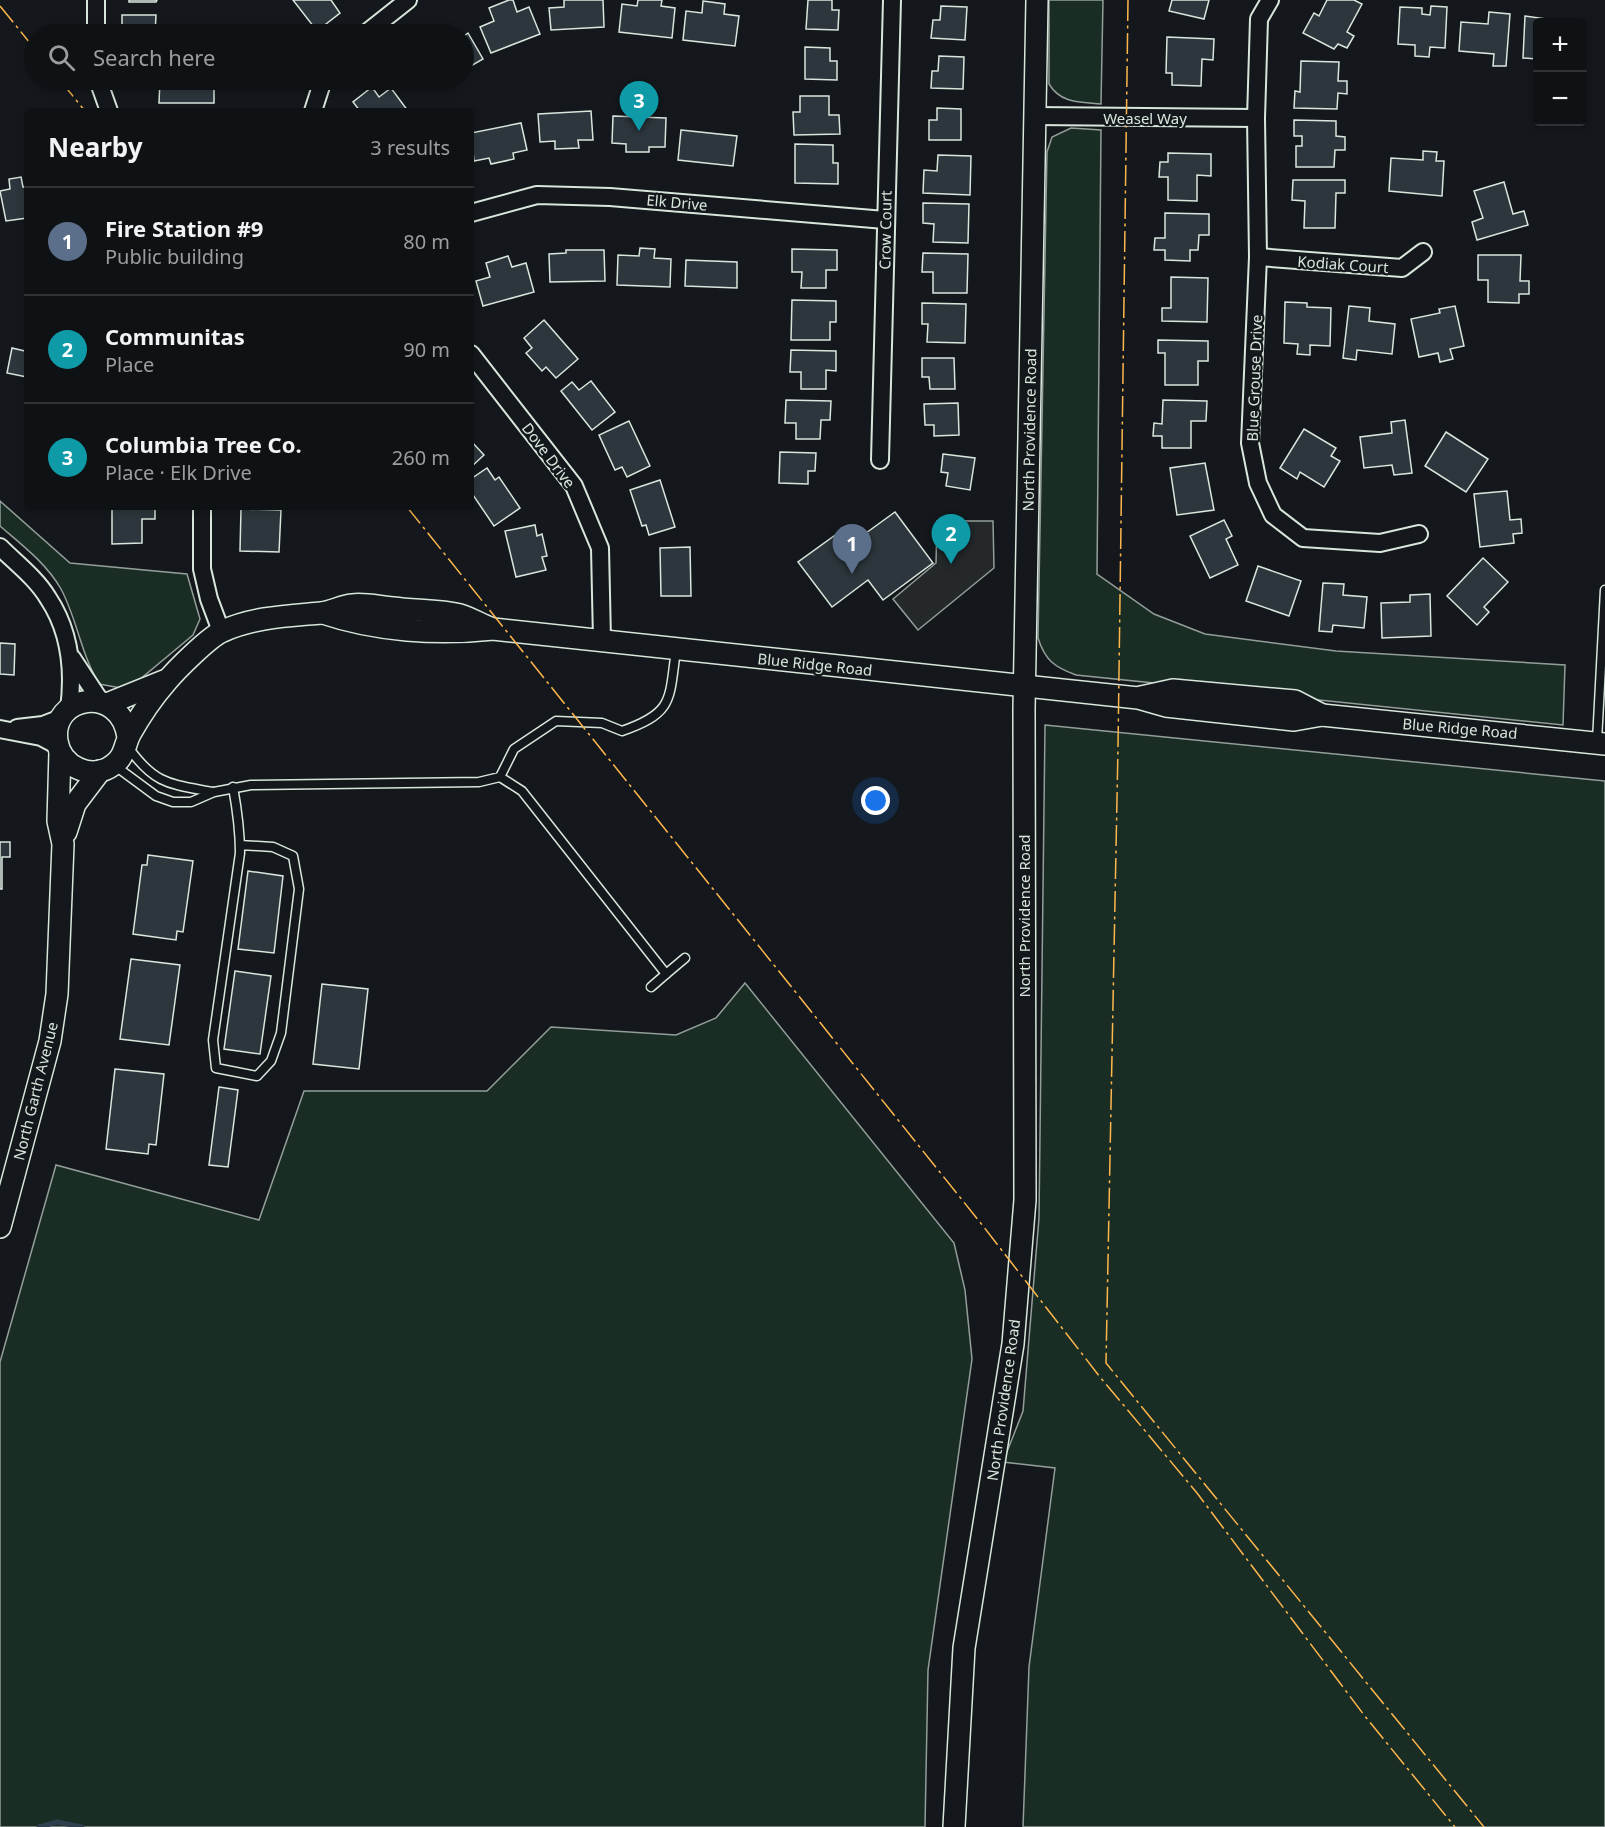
<!DOCTYPE html>
<meta charset="utf-8">
<style>
body{margin:0;font-family:"Noto Sans",sans-serif;background:#1d2022;color:#f1f3f6}
.controls{position:absolute;right:18px;top:18px;display:grid;overflow:hidden;border-radius:6px;box-shadow:0 3px 9px #0003}
.controls button{width:54px;height:54px;display:grid;place-items:center;padding:0;border:0;border-bottom:2px solid #2f3234;background:#0f1215;color:#f1f3f6;font:30px sans-serif}
.you{position:absolute;left:876px;top:801px;width:21px;height:21px;margin:-15px;border:4px solid #fff;border-radius:50%;background:#1a73e8;box-shadow:0 0 0 9px #1a73e833}
.badge{display:grid;place-items:center;width:39px;height:39px;border-radius:50%;background:#d93025;color:#fff;font-size:20px;font-weight:700}
.pin{position:absolute;translate:-50% -50px;filter:drop-shadow(0 2px 3px #0008)}
.pin::after{content:'';position:absolute;top:32px;width:21px;height:18px;background:inherit;clip-path:polygon(0 0,100% 0,50% 100%)}
.list{margin:0;padding:0;list-style:none}
h2{display:flex;justify-content:space-between;align-items:center;height:78px;margin:0;padding:0 24px;font-size:26px}
h2 small{font-size:20px;font-weight:400;color:#9b9ea0}
.list li{display:grid;grid-template-columns:39px 1fr auto;gap:18px;align-items:center;box-sizing:border-box;height:108px;padding:0 24px;border-top:2px solid #2f3234}
.list b{display:block;font-size:22px;white-space:nowrap}
.list p{margin:0;font-size:20px;white-space:nowrap;color:#9b9ea0}
.list em{font-size:20px;font-style:normal;color:#9b9ea0}
.icon{flex:none;width:33px;height:33px;fill:none;stroke:currentColor;stroke-width:2;stroke-linecap:round;stroke-linejoin:round}
.map{position:relative;flex:none;width:1605px;height:1827px;overflow:hidden}
.search{position:absolute;background:#0f1215;box-shadow:0 3px 9px #0003;left:24px;top:24px;width:450px;height:66px;display:flex;align-items:center;gap:15px;box-sizing:border-box;padding:0 21px;border-radius:33px;color:#9b9ea0;font-size:22px}
.panel{position:absolute;background:#0f1215;box-shadow:0 3px 9px #0003;left:24px;top:108px;width:450px;height:402px;border-radius:6px}
.map>svg:first-child{display:block}
.green{fill:#1a2d24;stroke:#939e99;stroke-width:1.5}
.parking{fill:#24282b;stroke:#939e99;stroke-width:1.5}
.lines{fill:none;stroke-linecap:round;stroke-linejoin:round}
.stream{stroke:#2f3f4d;stroke-width:5}
.building{fill:#2c363c;stroke:#d8e6dc;stroke-width:1.5}
.service-casing{stroke:#d8e6dc;stroke-width:11}
.minor-casing{stroke:#d8e6dc;stroke-width:20}
.tertiary-casing{stroke:#d8e6dc;stroke-width:24}
.service{stroke:#14181c;stroke-width:8}
.minor{stroke:#14181c;stroke-width:16}
.tertiary{stroke:#14181c;stroke-width:21}
.power{stroke:#ffb74d;stroke-width:1.5;stroke-dasharray:21 4.5 3 4.5;stroke-linecap:butt}
.labels{text-anchor:middle;dominant-baseline:central;stroke-width:4.5;stroke-linejoin:round;paint-order:stroke}
.street-label{font-size:15px;fill:#d8e6dc;stroke:#14181c}
</style>
<div class="map">
<svg width="1605" height="1827" viewBox="0 0 1605 1827">
<rect width="100%" height="100%" fill="#14181c"/>
<g class="green">
<path d="M1049,0H1103L1101,104C1081,102 1061,104 1049,84Z"/>
<path d="M1071,128L1101,130L1097,574L1154,614L1205,634L1336,651L1565,665L1563,725L1076,675C1054,667 1045,660 1038,638L1047,152L1052,137Z"/>
<path d="M0,501L70,563L187,574L200,619L193,635L133,685L121,688L99,684C81,654 77,619 61,589C46,563 22,545 0,526Z"/>
<path d="M1045,725L1605,781V1827H1023L1029,1667L1055,1468L1003,1462L1023,1411L1039,1218Z"/>
<path d="M745,983L954,1243L965,1290L972,1359L928,1670L925,1827H0V1362L56,1165L259,1220L304,1091H487L551,1027L676,1035L716,1018Z"/>
</g>
<path class="parking" d="M937,521H993L994,568L918,630L893,599L936,563Z"/>
<g class="lines">
<path class="stream" d="M39,1827L57,1822L82,1827"/>
</g>
<g class="building">
<path d="M129,0H157L156,2H129Z"/>
<path d="M293,0H331L340,13L317,31Z"/>
<path d="M509,0H513L517,12L529,7L540,34L491,53L480,27L494,21L489,8Z"/>
<path d="M564,0H603L604,27L551,30L549,8L564,7Z"/>
<path d="M638,0H662L661,6L675,8L672,38L619,32L622,4L637,6Z"/>
<path d="M808,0H832V10H839L838,30L806,29Z"/>
<path d="M1172,0H1209L1204,19L1169,11Z"/>
<path d="M1327,0H1354L1362,4L1347,32L1354,36L1347,48L1338,44L1334,49L1303,33L1314,13L1319,16Z"/>
<path d="M703,1L725,4L724,14L739,16L735,46L683,40L686,11L702,13Z"/>
<path d="M941,6L967,7L965,40L931,38L933,20H940Z"/>
<path d="M1431,6L1447,7L1445,48L1430,47L1429,57L1415,56V45L1398,44L1400,7L1422,8V14L1430,15Z"/>
<path d="M1489,12L1510,14L1506,66H1493L1494,54L1459,51L1461,22L1488,24Z"/>
<path d="M122,15H156L155,34H122Z"/>
<path d="M1525,16L1567,22H1538V69L1537,59L1523,58Z"/>
<path d="M468,33L483,59L464,70V36Z"/>
<path d="M1167,37L1214,39L1213,60L1202,59L1201,86L1172,85V73H1166Z"/>
<path d="M805,47L830,48V61H837V80L805,79Z"/>
<path d="M939,56L964,57L963,89L931,88L932,71H938Z"/>
<path d="M1301,61L1339,62L1338,81H1347V94L1338,93L1337,109L1294,108L1295,91L1300,92Z"/>
<path d="M160,80H214V103H159Z"/>
<path d="M372,87L379,97L391,88L408,111H360L353,102Z"/>
<path d="M800,96H829V115H839L840,134L794,135L793,112H800Z"/>
<path d="M937,108L961,109V140H929V120H937Z"/>
<path d="M591,111L593,140H578L579,148L555,149V141L540,142L538,114Z"/>
<path d="M613,116L666,118L665,147H649V152H626V144L612,143Z"/>
<path d="M1294,120L1336,121V136L1345,137V150H1335L1334,167H1296V146H1302V136H1294Z"/>
<path d="M521,123L527,150L513,153L514,159L491,164L489,158L474,161L471,133Z"/>
<path d="M681,130L737,136L733,166L678,160Z"/>
<path d="M795,144L833,145V163H838V184L795,183Z"/>
<path d="M1423,151L1437,152L1436,161H1444L1442,196L1389,191L1391,158L1423,160Z"/>
<path d="M1168,153L1211,154V176L1197,175V201L1168,200V177H1159L1160,162H1168Z"/>
<path d="M938,155L971,156L970,195L923,193L924,170L937,171Z"/>
<path d="M21,177L23,187L27,186V218L6,221L0,191L10,189L9,179Z"/>
<path d="M1293,180H1345V193H1336L1335,228H1304L1305,201L1292,200Z"/>
<path d="M1504,182L1513,214L1524,211L1528,225L1477,240L1472,222L1483,218L1474,191Z"/>
<path d="M923,203L969,204L968,243L933,242L934,224L923,223Z"/>
<path d="M1165,213L1209,214V235H1199L1198,250H1190V261L1165,260V250H1154L1155,238H1165Z"/>
<path d="M640,248L655,249L654,258L671,259L670,287L617,285L618,255L639,256Z"/>
<path d="M792,249L837,250V270H826V288H801L802,272H792Z"/>
<path d="M566,250H604L605,281L550,282L549,254L566,253Z"/>
<path d="M923,253L968,254L967,293H933V272H922Z"/>
<path d="M1478,255H1521L1520,281H1529V294H1519V303L1488,302V280H1478Z"/>
<path d="M508,256L512,267L526,263L534,292L483,306L476,281L490,277L486,263Z"/>
<path d="M686,260L737,262V288L685,286Z"/>
<path d="M1171,277L1208,278L1207,322L1162,321V308H1171Z"/>
<path d="M792,300L836,301V322H830V340H791Z"/>
<path d="M1285,302L1307,303V307L1331,308L1330,346L1310,345V355L1297,354L1298,344L1284,343Z"/>
<path d="M922,303L966,304L965,343L927,342L928,324H922Z"/>
<path d="M1349,306L1370,308L1369,321L1395,324L1392,354L1357,350L1356,360L1343,358Z"/>
<path d="M1455,306L1464,346L1450,349L1453,359L1440,362L1438,353L1419,357L1411,319L1440,313L1439,309Z"/>
<path d="M544,320L578,359L556,378L546,367L542,371L526,353L532,348L524,338Z"/>
<path d="M1158,340L1208,341V361H1198V385H1165V353H1158Z"/>
<path d="M27,343V377L7,373L12,348L25,351Z"/>
<path d="M791,350L836,351V371L826,370V389H801V372H790Z"/>
<path d="M922,358H954L955,389H930L929,377H922Z"/>
<path d="M591,381L615,412L592,430L561,391L572,382L579,390Z"/>
<path d="M786,400L831,401L830,420H821L820,439H796V423H785Z"/>
<path d="M1163,400L1207,401L1206,421H1191V448H1162V436H1153L1154,423L1162,424Z"/>
<path d="M958,403L959,435L934,436V425H925L924,404Z"/>
<path d="M1405,420L1412,473L1394,475L1392,465L1364,468L1360,437L1392,433L1391,422Z"/>
<path d="M629,421L650,466L627,477L622,467L615,470L599,435Z"/>
<path d="M1304,429L1336,448L1331,456L1340,461L1324,487L1300,472L1297,479L1280,468Z"/>
<path d="M1446,432L1488,459L1466,492L1425,466Z"/>
<path d="M471,441L484,455L471,467Z"/>
<path d="M780,452L816,453L815,471H808V484L779,483Z"/>
<path d="M943,454L975,458L970,490L946,486L948,473L941,472Z"/>
<path d="M1205,463L1214,510L1177,515L1170,468Z"/>
<path d="M487,468L495,480L499,477L520,508L494,526L471,492V479Z"/>
<path d="M660,480L675,527L649,535L646,525L642,526L630,490Z"/>
<path d="M1507,491L1510,520L1521,519L1522,533L1513,534L1514,543L1480,547L1474,494Z"/>
<path d="M112,507H155V519H142V543L112,544Z"/>
<path d="M241,509L281,510L279,552L240,551Z"/>
<path d="M895,512L933,563L883,600L868,580L832,607L798,562L845,528L855,541Z"/>
<path d="M1224,520L1232,536L1226,539L1238,565L1210,578L1190,536Z"/>
<path d="M535,525L537,536L542,534L547,556L542,557L546,570L516,577L505,531Z"/>
<path d="M690,547L691,596H661L660,548Z"/>
<path d="M1483,558L1508,582L1484,607L1489,612L1477,625L1447,596Z"/>
<path d="M1258,566L1301,581L1289,616L1246,601Z"/>
<path d="M1323,583L1344,584L1343,595L1367,597L1364,628L1333,625L1332,632L1319,631Z"/>
<path d="M1430,594L1431,636L1382,638L1381,603L1410,602V595Z"/>
<path d="M0,643L15,644L14,675L0,674Z"/>
<path d="M0,842H10V857H2V889H0Z"/>
<path d="M148,855L193,861L183,932L177,931L176,940L133,934L142,865H147Z"/>
<path d="M248,871L283,876L274,953L238,949Z"/>
<path d="M131,959L180,965L169,1045L120,1039Z"/>
<path d="M235,971L271,976L260,1054L224,1049Z"/>
<path d="M322,984L368,989L359,1069L313,1064Z"/>
<path d="M115,1069L164,1074L156,1145L149,1144L148,1154L106,1149Z"/>
<path d="M219,1087L238,1090L228,1167L209,1165Z"/>
</g>
<g class="lines">
<defs>
<g id="service">
<path d="M1597,741L1605,590"/>
<path d="M128,747C155,785 170,784 213,792"/>
<path d="M114,765L156,796L173,802H191L214,792L251,785L479,782L500,777L514,749L556,721L602,723L622,731C674,713 669,700 676,650"/>
<path d="M500,777L522,791L666,974L685,958"/>
<path d="M233,787C237,809 240,830 240,853L213,1040L216,1068L257,1076L271,1061L281,1033L299,889L293,856L273,847L240,845"/>
<path d="M651,987L666,974"/>
</g>
<g id="minor">
<path d="M1270,0L1259,19L1256,118L1258,257L1250,443L1258,483L1273,515L1303,538L1380,543L1419,534"/>
<path d="M96,34V0"/>
<path d="M365,34L408,0"/>
<path d="M98,80L109,111"/>
<path d="M313,111L323,80"/>
<path d="M1035,116L1256,118"/>
<path d="M471,213L537,195L610,197L885,220"/>
<path d="M1258,257L1402,268L1423,252"/>
<path d="M471,354L574,486L600,548L602,640"/>
<path d="M880,460L892,0"/>
<path d="M202,507V569L209,599L221,631"/>
<path d="M0,547C16,563 36,578 48,598C70,631 74,671 69,709"/>
<path d="M72,658L101,702"/>
<path d="M17,728L43,725L61,718"/>
<path d="M0,729L41,737L58,746"/>
</g>
<g id="tertiary">
<path d="M323,613C376,631 437,635 493,629L1138,698L1166,706L1294,720L1322,715L1605,744"/>
<path d="M1141,697L1173,690L1295,701L1322,715"/>
<path d="M107,704L164,681"/>
<path d="M128,737C120,683 50,695 57,741C61,767 92,781 113,765C125,757 124,746 130,734C140,716 152,698 166,682C176,670 210,636 223,631C254,617 288,616 321,613C332,612 341,606 352,605C364,603 380,607 393,608C414,611 439,610 460,615C470,618 480,624 490,628"/>
<path d="M66,832L75,804L100,771"/>
<path d="M0,1227L50,1041L57,994L63,844L58,821L60,752"/>
<path d="M954,1827L964,1648L1013,1344L1025,1200L1024,709L1037,0"/>
</g>
</defs>
<use href="#service" class="service-casing"/>
<use href="#minor" class="minor-casing"/>
<use href="#tertiary" class="tertiary-casing"/>
<use href="#service" class="service"/>
<use href="#minor" class="minor"/>
<use href="#tertiary" class="tertiary"/>
<g class="power">
<path d="M1128,0L1118,747L1106,1363L1484,1827"/>
<path d="M0,6L34,48"/>
<path d="M60,80L85,111"/>
<path d="M407,507L983,1226L1100,1377L1197,1493L1364,1715L1455,1827"/>
</g>
</g>
<g class="labels">
<g class="street-label">
<text x="1145" y="118">Weasel Way</text>
<text transform="translate(677 202) rotate(5)">Elk Drive</text>
<text transform="translate(885 230) rotate(-89)">Crow Court</text>
<text transform="translate(1343 264) rotate(4)">Kodiak Court</text>
<text transform="translate(1254 378) rotate(-88)">Blue Grouse Drive</text>
<text transform="translate(1029 430) rotate(-89)">North Providence Road</text>
<text transform="translate(549 455) rotate(53)">Dove Drive</text>
<text transform="translate(815 664) rotate(6)">Blue Ridge Road</text>
<text transform="translate(1460 728) rotate(5)">Blue Ridge Road</text>
<text transform="translate(1024 916) rotate(-90)">North Providence Road</text>
<text transform="translate(35 1091) rotate(-76)">North Garth Avenue</text>
<text transform="translate(1003 1400) rotate(-82)">North Providence Road</text>
</g>
</g>
</svg>
<div class="controls">
<button>+</button>
<button>−</button>
</div>
<div class="you"></div>
<div class="pin badge" style="left:852px;top:574px;background:#5c6f8a">1</div>
<div class="pin badge" style="left:951px;top:564px;background:#0f9aa8">2</div>
<div class="pin badge" style="left:639px;top:131px;background:#0f9aa8">3</div>
<div class="search"><svg class="icon" aria-label="search" viewBox="0 0 24 24"><circle cx="10" cy="10" r="6"/><path d="M15 15l6 6"/></svg>Search here</div>
<section class="panel">
<h2>Nearby<small>3 results</small></h2>
<ul class="list">
<li><span class="badge" style="background:#5c6f8a">1</span><div><b>Fire Station #9</b><p>Public building</p></div><em>80 m</em></li>
<li><span class="badge" style="background:#0f9aa8">2</span><div><b>Communitas</b><p>Place</p></div><em>90 m</em></li>
<li><span class="badge" style="background:#0f9aa8">3</span><div><b>Columbia Tree Co.</b><p>Place · Elk Drive</p></div><em>260 m</em></li>
</ul>
</section>
</div>
